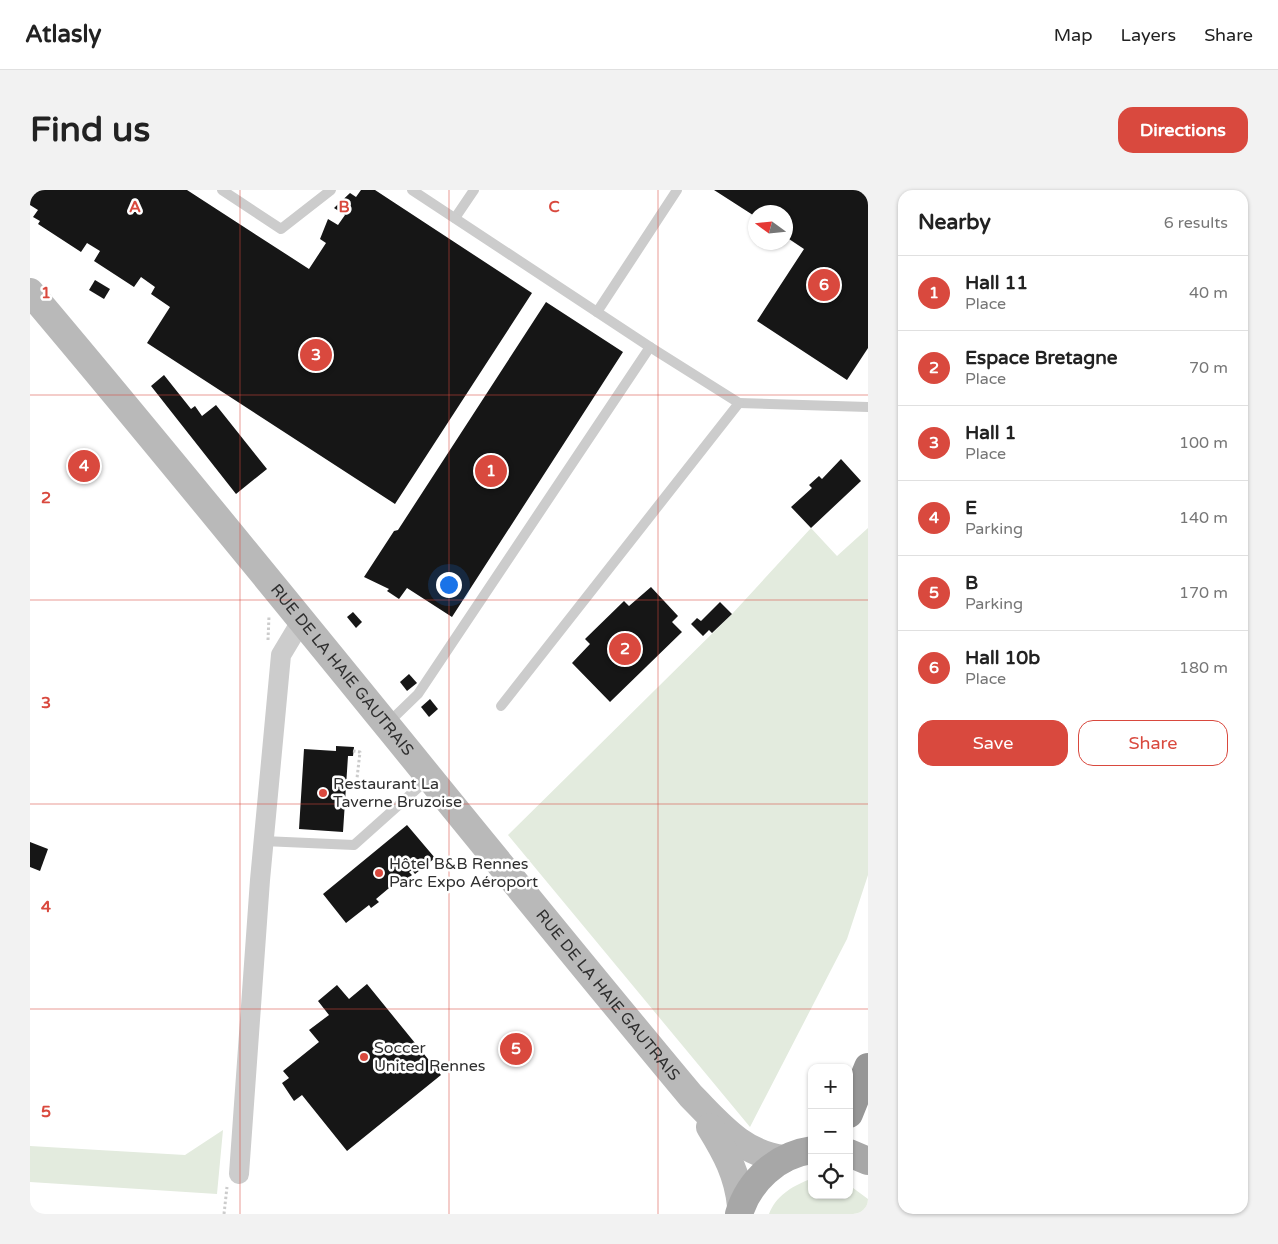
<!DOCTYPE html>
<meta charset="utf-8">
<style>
body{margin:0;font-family:"Varela Round",sans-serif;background:#f2f2f2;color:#222}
.controls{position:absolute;right:15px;bottom:15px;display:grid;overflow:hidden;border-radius:10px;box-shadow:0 1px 4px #0004}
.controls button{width:45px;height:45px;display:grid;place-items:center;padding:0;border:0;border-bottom:1px solid #e0e0e0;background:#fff;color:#222;font:25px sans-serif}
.compass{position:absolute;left:718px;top:15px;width:45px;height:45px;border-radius:50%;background:#fff;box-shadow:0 1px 4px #0004;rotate:285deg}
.you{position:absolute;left:418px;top:394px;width:18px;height:18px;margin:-12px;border:4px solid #fff;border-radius:50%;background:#1a73e8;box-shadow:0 0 0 8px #1a73e833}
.badge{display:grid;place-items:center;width:32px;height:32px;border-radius:50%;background:#d9493e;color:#fff;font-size:16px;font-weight:700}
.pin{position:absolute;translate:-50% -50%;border:2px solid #fff;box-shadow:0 1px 5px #0006}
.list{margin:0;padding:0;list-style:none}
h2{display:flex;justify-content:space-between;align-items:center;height:65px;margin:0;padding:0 20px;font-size:21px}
h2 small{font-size:16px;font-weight:400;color:#767676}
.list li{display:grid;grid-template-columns:32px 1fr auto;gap:15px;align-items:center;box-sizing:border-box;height:75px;padding:0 20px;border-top:1px solid #e0e0e0}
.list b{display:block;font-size:19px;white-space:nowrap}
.list p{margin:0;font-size:16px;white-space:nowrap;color:#767676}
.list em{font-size:16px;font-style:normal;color:#767676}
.actions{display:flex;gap:10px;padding:15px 20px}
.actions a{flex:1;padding:11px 0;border:1px solid #d9493e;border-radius:15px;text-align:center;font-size:18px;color:#d9493e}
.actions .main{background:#d9493e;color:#fff}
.icon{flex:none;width:28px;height:28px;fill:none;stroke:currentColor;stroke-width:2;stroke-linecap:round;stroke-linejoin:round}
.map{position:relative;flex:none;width:838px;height:1024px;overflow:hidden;border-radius:15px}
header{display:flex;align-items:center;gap:30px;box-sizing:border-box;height:70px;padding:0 25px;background:#fff;border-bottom:1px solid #e0e0e0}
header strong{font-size:24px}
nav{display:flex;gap:28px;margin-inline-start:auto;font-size:18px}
.intro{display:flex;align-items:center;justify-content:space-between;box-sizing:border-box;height:120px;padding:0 30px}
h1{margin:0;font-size:35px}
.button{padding:12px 22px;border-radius:15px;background:#d9493e;color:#fff;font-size:18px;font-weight:700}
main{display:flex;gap:30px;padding:0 30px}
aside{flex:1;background:#fff;border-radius:15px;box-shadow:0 1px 4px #0004}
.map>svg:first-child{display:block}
.green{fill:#e3ebde}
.building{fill:#161616}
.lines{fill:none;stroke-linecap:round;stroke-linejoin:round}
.path{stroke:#ccc;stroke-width:3;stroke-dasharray:2.5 2.5;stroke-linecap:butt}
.lane{stroke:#ccc;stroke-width:10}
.street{stroke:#ccc;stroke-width:20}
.secondary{stroke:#b9b9b9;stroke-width:28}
.primary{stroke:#a7a7a7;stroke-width:28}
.highway{stroke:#969696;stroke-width:28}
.grid{fill:none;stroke:#d9493e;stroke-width:1;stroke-opacity:0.55}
.poi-dot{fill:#d9493e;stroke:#fff;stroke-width:2}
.labels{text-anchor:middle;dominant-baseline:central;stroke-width:5;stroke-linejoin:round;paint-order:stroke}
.street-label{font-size:16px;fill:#2f2f2f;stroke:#fff}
.poi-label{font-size:16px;fill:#2f2f2f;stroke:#fff;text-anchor:start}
.grid-label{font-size:16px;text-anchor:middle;font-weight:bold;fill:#d9493e;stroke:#fff;stroke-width:5;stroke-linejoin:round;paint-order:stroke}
</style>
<header>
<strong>Atlasly</strong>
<nav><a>Map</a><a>Layers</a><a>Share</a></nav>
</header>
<div class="intro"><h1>Find us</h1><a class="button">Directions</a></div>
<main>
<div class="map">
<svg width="838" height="1024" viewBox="0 0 838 1024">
<rect width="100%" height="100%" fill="#fff"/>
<g class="green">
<path d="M781,338L807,366L838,338V685L817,749L720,937L478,645L702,424Z"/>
<path d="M193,940L187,1004L0,992V956L155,965Z"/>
<path d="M778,990H782V1005H819V995L838,1009V1024H739C746,1006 761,997 778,990Z"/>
</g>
<g class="building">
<path d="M0,0H157L279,79L296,53L290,49L298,29L308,35L315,25L304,18L320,3L326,7L331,0H345L502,103L365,314L117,153L140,117L121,104L125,97L111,87L104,97L64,71L70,61L57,53L51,62L8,34L10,31L3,27L8,20L0,15Z"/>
<path d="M684,0H838V158L817,190L727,131L774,59L756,47V22H726V27Z"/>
<path d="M65,90L80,99L74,109L59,100Z"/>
<path d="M516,112L593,162L422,427L377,398L369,409L357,401L359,399L334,387L364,341L368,340Z"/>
<path d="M134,185L161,219L165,216L172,226L186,215L237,279L206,304L121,196Z"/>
<path d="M811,269L831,291L781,338L761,317L782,298L779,295L789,286L792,289Z"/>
<path d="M621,397L648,426L642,432L652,442L580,512L542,473L560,454L555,449L594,411L599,416Z"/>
<path d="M690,412L702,424L682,443L679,440L673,446L661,434L667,428L671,431Z"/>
<path d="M323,422L332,432L326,438L317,427Z"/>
<path d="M379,484L387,493L377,501L370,492Z"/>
<path d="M400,509L408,519L399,527L391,517Z"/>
<path d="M306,556L324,557L323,566H318L313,642L269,639L274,559L306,561Z"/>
<path d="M377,635L405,668L385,684L382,680L379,682L382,685L374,692L371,688L346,709L349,712L341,718L339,715L316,733L293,704Z"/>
<path d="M0,652L18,659L10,681L0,677Z"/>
<path d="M337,794L411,885L317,961L272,905L264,911L252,893L259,888L253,881L289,852L279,840L299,825L288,811L307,795L319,809Z"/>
</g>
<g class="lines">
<g class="path">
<path d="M238,450L239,426"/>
<path d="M323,561L330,562L326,597"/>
<path d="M194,1024L197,997"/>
</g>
<g class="lane">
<path d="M192,0L251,39L301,0"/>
<path d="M425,28L444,0"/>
<path d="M567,122L647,0"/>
<path d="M709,213L838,217"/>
<path d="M471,516L709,213L620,157"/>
<path d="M357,534L388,504L620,157L382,0"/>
<path d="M233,651L324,655L399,588"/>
</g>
<path class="street" d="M209,984L230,690L251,465L272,430"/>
<g class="secondary">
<path id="s1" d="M0,102C224,367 439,640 661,906C689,934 712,964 754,969"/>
<path d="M680,937C696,963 708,985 711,1016"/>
</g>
<g class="primary">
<path d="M819,963L838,971"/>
<path d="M709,1024C719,991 747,965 782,960"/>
</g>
<path class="highway" d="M819,924L838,877"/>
</g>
<path class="grid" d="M210,0V1024M419,0V1024M628,0V1024M0,205H838M0,410H838M0,614H838M0,819H838"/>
<g class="poi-dot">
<circle cx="293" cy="603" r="5"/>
<circle cx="349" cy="683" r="5"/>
<circle cx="334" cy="867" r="5"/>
</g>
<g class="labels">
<g class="street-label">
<text stroke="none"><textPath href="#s1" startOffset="490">RUE DE LA HAIE GAUTRAIS</textPath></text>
<text stroke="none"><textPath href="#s1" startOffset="910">RUE DE LA HAIE GAUTRAIS</textPath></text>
</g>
<g class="poi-label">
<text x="303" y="594">Restaurant La<tspan x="303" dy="18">Taverne Bruzoise</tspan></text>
<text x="359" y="674">Hôtel B&amp;B Rennes<tspan x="359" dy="18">Parc Expo Aéroport</tspan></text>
<text x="344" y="858">Soccer<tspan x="344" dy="18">United Rennes</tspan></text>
</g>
</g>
<g class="grid-label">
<text x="105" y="22">A</text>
<text x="314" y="22">B</text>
<text x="524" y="22">C</text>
<text x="16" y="108">1</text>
<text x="16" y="313">2</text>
<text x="16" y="518">3</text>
<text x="16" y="722">4</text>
<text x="16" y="927">5</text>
</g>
</svg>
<div class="controls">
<button>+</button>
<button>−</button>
<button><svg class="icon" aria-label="locate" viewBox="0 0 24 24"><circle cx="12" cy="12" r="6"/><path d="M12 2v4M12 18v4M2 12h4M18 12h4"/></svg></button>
</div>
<svg class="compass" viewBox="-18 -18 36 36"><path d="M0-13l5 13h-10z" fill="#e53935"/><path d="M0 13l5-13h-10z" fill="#767676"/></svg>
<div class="you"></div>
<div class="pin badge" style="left:461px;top:281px">1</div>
<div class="pin badge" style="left:595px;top:459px">2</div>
<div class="pin badge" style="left:286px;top:165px">3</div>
<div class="pin badge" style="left:54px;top:276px">4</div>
<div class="pin badge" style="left:486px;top:859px">5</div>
<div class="pin badge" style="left:794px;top:95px">6</div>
</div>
<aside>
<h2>Nearby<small>6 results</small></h2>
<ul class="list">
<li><span class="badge">1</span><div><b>Hall 11</b><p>Place</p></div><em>40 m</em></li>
<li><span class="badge">2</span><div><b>Espace Bretagne</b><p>Place</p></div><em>70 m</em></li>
<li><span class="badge">3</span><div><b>Hall 1</b><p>Place</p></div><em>100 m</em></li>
<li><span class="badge">4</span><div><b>E</b><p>Parking</p></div><em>140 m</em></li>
<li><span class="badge">5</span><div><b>B</b><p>Parking</p></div><em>170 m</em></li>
<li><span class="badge">6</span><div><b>Hall 10b</b><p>Place</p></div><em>180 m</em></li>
</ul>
<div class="actions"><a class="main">Save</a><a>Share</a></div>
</aside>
</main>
